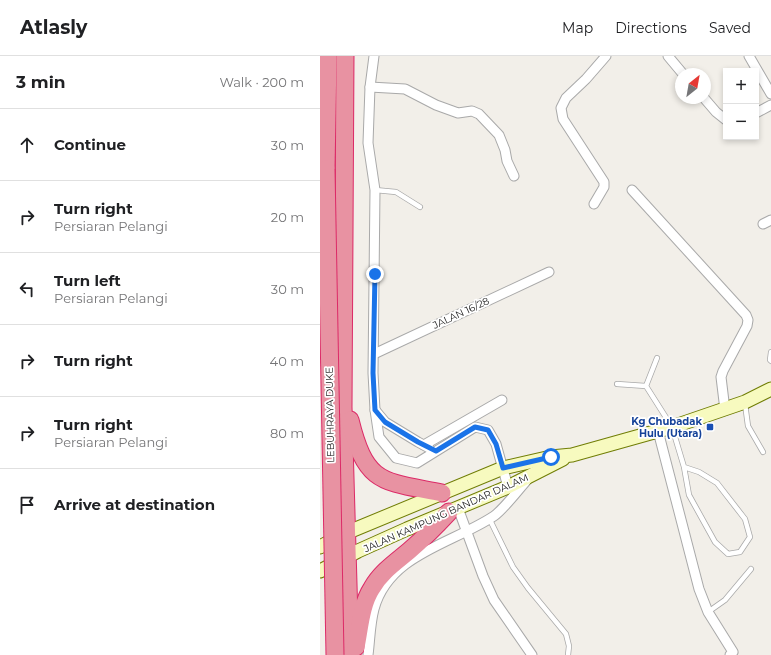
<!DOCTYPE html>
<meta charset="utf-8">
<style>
body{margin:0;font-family:Montserrat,sans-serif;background:#f6f6f6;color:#202124}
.controls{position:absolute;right:12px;top:12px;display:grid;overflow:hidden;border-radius:0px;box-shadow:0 2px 6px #0003}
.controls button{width:36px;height:36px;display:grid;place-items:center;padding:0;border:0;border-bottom:1px solid #e0e0e0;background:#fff;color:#202124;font:20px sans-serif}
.compass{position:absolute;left:355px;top:12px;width:36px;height:36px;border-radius:50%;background:#fff;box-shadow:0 2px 6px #0003;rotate:31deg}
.stop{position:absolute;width:12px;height:12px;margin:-9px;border:3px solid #1a73e8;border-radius:50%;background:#fff}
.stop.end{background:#1a73e8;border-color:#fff;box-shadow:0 1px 4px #0008}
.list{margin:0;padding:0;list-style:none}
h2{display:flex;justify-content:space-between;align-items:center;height:52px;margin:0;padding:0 16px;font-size:17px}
h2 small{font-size:13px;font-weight:400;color:#757577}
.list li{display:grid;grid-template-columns:26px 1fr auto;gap:12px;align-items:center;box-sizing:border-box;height:72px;padding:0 16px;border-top:1px solid #e0e0e0}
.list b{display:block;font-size:15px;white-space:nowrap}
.list p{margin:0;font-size:13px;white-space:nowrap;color:#757577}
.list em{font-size:13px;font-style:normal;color:#757577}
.icon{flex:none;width:22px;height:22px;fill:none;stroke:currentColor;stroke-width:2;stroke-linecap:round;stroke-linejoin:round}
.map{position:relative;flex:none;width:451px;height:599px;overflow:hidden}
header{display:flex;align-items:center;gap:24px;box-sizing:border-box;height:56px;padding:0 20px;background:#fff;border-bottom:1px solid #e0e0e0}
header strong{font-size:19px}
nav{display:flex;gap:22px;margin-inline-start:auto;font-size:14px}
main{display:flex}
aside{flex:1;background:#fff}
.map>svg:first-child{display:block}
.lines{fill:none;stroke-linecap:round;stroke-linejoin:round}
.lane-casing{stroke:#a9a9a9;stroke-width:6}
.street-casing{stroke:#a9a9a9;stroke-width:11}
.secondary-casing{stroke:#707d05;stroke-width:15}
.highway-casing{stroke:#dc2a67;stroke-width:19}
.lane{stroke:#fff;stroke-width:4.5}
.street{stroke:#fff;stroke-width:9}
.secondary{stroke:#f7fabf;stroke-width:13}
.highway{stroke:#e892a2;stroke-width:17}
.highway-bridge-casing{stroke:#dc2a67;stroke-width:19;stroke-linecap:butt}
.highway-bridge{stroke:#e892a2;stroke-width:17}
.route{stroke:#1a73e8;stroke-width:5}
.transit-dot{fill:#1a4fb4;stroke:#fff;stroke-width:1.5}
.labels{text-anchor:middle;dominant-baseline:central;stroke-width:3.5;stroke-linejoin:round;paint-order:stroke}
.street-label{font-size:10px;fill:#222;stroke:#fff}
.transit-label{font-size:10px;font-weight:bold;fill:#164399;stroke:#fff;text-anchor:end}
</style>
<header>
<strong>Atlasly</strong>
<nav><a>Map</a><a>Directions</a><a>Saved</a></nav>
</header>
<main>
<aside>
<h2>3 min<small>Walk · 200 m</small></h2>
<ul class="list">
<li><svg class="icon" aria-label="ahead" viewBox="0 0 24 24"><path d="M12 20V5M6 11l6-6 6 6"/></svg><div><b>Continue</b></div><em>30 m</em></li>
<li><svg class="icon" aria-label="right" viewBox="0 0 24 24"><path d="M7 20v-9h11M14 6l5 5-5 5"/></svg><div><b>Turn right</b><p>Persiaran Pelangi</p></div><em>20 m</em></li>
<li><svg class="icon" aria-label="left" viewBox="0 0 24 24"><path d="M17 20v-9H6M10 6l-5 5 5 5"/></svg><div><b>Turn left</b><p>Persiaran Pelangi</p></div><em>30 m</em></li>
<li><svg class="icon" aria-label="right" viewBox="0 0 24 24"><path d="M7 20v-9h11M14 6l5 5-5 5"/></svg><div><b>Turn right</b></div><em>40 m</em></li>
<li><svg class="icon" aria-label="right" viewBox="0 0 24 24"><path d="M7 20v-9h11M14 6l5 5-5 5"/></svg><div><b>Turn right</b><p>Persiaran Pelangi</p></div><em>80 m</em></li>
<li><svg class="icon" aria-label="arrive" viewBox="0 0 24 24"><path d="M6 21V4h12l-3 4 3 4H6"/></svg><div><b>Arrive at destination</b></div></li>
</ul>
</aside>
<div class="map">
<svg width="451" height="599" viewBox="0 0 451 599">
<rect width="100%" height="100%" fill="#f2efe9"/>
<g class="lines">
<defs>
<g id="lane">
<path d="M55,134L76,136L100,151"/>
<path d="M451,296L450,304L451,305"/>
<path d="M337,302L326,330L352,371L364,411L369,439L395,486L408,498L420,496L430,481L425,463L397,427L379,416L364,411"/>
<path d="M297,328L326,330"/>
<path d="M425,348L428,370L443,396"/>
<path d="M169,462L193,511L208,532L246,578L249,590L248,599"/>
<path d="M388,556L405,544L431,513"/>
</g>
<g id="street">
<path d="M54,0L50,31L48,87L55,134L53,317L55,354L59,381L76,402L97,407L155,371L168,374L176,388L188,431"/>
<path d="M348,0L363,18"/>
<path d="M429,0L451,38"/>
<path d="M50,31L85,33L116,49L138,57L152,55L159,58L179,79L185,94L187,105L194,120"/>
<path d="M384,42L396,56L406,64"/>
<path d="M436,57L451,49"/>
<path d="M312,134L426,259L428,264L427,270L403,315L401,321L405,354"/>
<path d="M274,148L284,131V126L243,63L241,52L246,42L266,23L286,0"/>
<path d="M443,168L451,164"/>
<path d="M54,298L229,216"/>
<path d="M55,354L65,366L98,386L109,392"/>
<path d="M338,375L379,533L388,556L413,596L410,599"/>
<path d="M104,389L182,344"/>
<path d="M138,452L163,520L174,544L212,599"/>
<path d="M48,599C50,584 50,568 54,553C69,498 132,488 174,460C183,454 199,433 207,424"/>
</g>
<g id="secondary">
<path d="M0,491L26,477L183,412L231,401L252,399L352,371L425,346L451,333"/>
<path d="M0,515L38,495L87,473L188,431L243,403"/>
</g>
<g id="highway">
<path d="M25,0L23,351L30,599"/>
<path d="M6,113L8,0"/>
<path d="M30,364C46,429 62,425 122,437"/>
<path d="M36,591C40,572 41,549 52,532C61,516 76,506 89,495C103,483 116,470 129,456"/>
</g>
</defs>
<use href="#lane" class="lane-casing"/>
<use href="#street" class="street-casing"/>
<use href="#secondary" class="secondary-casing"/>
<use href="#highway" class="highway-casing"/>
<use href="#lane" class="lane"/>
<use href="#street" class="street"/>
<use href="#secondary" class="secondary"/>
<use href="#highway" class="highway"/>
<defs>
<path id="highway-bridge" d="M6,113L15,599"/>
</defs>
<use href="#highway-bridge" class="highway-bridge-casing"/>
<use href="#highway-bridge" class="highway-bridge"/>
</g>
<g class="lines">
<path class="route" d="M55,218L53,317L55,354L65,366L98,386L116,395L155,371L168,374L176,388L183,412L231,401"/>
</g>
<rect class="transit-dot" x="386" y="367" width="8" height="8" rx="2"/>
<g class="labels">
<g class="street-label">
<text transform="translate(141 257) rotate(-25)">JALAN 16/28</text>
<text transform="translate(10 359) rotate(-91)">LEBUHRAYA DUKE</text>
<text transform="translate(126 457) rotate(-24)">JALAN KAMPUNG BANDAR DALAM</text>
</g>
<g class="transit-label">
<text x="382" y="365">Kg Chubadak<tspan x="382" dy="12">Hulu (Utara)</tspan></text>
</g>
</g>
</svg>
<div class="controls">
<button>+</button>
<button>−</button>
</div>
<svg class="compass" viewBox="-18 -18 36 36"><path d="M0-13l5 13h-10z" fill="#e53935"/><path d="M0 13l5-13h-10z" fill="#757577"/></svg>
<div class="stop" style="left:231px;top:401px"></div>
<div class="stop end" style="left:55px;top:218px"></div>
</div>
</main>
